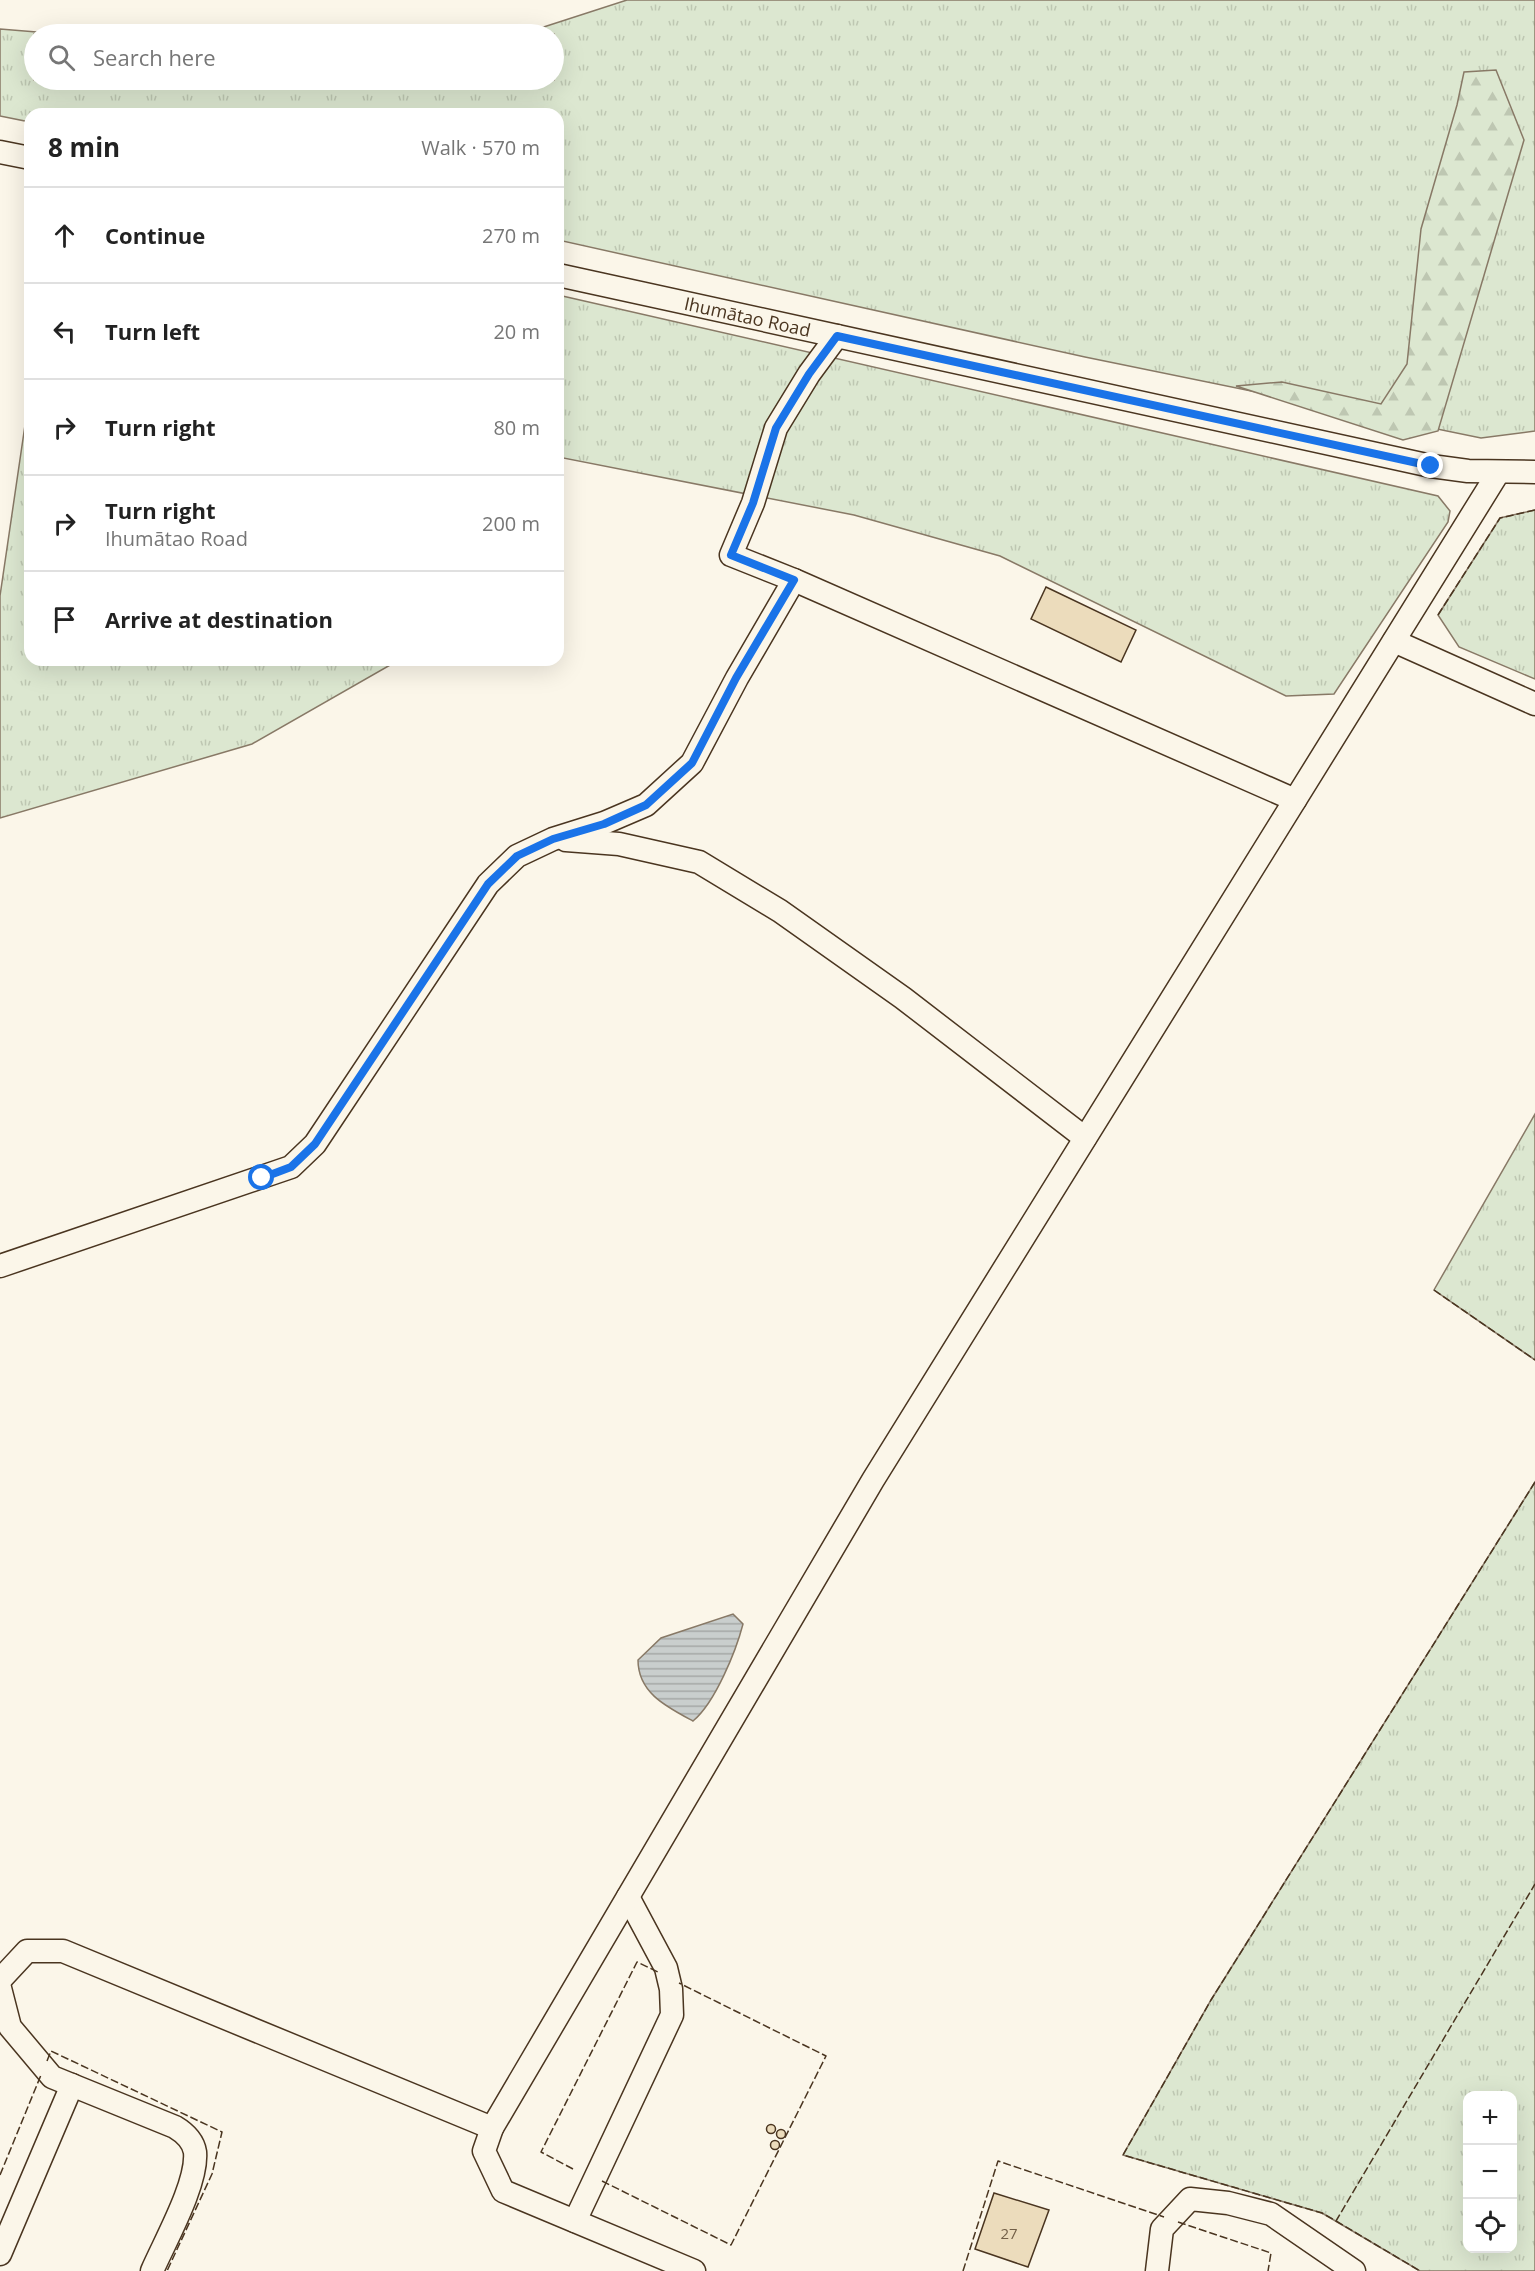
<!DOCTYPE html>
<meta charset="utf-8">
<style>
body{margin:0;font-family:"Open Sans",sans-serif;background:#f6f6f6;color:#222}
.controls{position:absolute;right:18px;bottom:18px;display:grid;overflow:hidden;border-radius:12px;box-shadow:0 6px 24px #0002}
.controls button{width:54px;height:54px;display:grid;place-items:center;padding:0;border:0;border-bottom:2px solid #e0e0e0;background:#fff;color:#222;font:30px sans-serif}
.stop{position:absolute;width:18px;height:18px;margin:-14px;border:4px solid #1a73e8;border-radius:50%;background:#fff}
.stop.end{background:#1a73e8;border-color:#fff;box-shadow:0 2px 6px #0008}
.list{margin:0;padding:0;list-style:none}
h2{display:flex;justify-content:space-between;align-items:center;height:78px;margin:0;padding:0 24px;font-size:26px}
h2 small{font-size:20px;font-weight:400;color:#767676}
.list li{display:grid;grid-template-columns:39px 1fr auto;gap:18px;align-items:center;box-sizing:border-box;height:96px;padding:0 24px;border-top:2px solid #e0e0e0}
.list b{display:block;font-size:22px;white-space:nowrap}
.list p{margin:0;font-size:20px;white-space:nowrap;color:#767676}
.list em{font-size:20px;font-style:normal;color:#767676}
.icon{flex:none;width:33px;height:33px;fill:none;stroke:currentColor;stroke-width:2;stroke-linecap:round;stroke-linejoin:round}
.map{position:relative;flex:none;width:1535px;height:2271px;overflow:hidden}
.search{position:absolute;background:#fff;box-shadow:0 6px 24px #0002;left:24px;top:24px;width:540px;height:66px;display:flex;align-items:center;gap:15px;box-sizing:border-box;padding:0 21px;border-radius:33px;color:#767676;font-size:22px}
.panel{position:absolute;background:#fff;box-shadow:0 6px 24px #0002;left:24px;top:108px;width:540px;height:558px;border-radius:18px}
.map>svg:first-child{display:block}
.grass{fill:url(#grass-tufts);stroke:#887966;stroke-width:1.5;fill-rule:evenodd}
.forest{fill:url(#forest-firs);stroke:#887966;stroke-width:1.5}
.water{fill:url(#water-rules);stroke:#887966;stroke-width:1.5}
.building{fill:#ecdcbc;stroke:#4a3520;stroke-width:1.5}
.lines{fill:none;stroke-linecap:round;stroke-linejoin:round}
.minor-casing{stroke:#4a3520;stroke-width:25}
.minor{stroke:#fbf6e9;stroke-width:22}
.fence{stroke:#4a3520;stroke-width:1.5;stroke-dasharray:8 3;stroke-linecap:butt}
.route{stroke:#1a73e8;stroke-width:8}
.labels{text-anchor:middle;dominant-baseline:central;stroke-width:4.5;stroke-linejoin:round;paint-order:stroke}
.number-label{font-size:15px;fill:#725f47}
.street-label{font-size:18px;fill:#4a3520;stroke:#fbf6e9}
</style>
<div class="map">
<svg width="1535" height="2271" viewBox="0 0 1535 2271">
<defs>
<pattern id="grass-tufts" width="24" height="20" patternUnits="userSpaceOnUse" patternTransform="scale(1.5)"><rect width="24" height="20" fill="#dce7d0"/><path d="M3 7l-1-3M5 7V3M7 7l1-3M15 17l-1-3M17 17v-4M19 17l1-3" fill="none" stroke="#bec7b2"/></pattern>
<pattern id="forest-firs" width="22" height="20" patternUnits="userSpaceOnUse" patternTransform="scale(1.5)"><rect width="22" height="20" fill="#dce7d0"/><path d="M5 1l3.5 6h-7zM16 11l3.5 6h-7z" fill="#bec7b2"/></pattern>
<pattern id="water-rules" width="6" height="5" patternUnits="userSpaceOnUse" patternTransform="scale(1.5)"><rect width="6" height="5" fill="#c9cecd"/><path d="M0 2.5h6" fill="none" stroke="#a5a8a6"/></pattern>
</defs>
<rect width="100%" height="100%" fill="#fbf6e9"/>
<g class="grass">
<path d="M627,0H1535V431L1481,438L1085,357L558,240V114H30V122L0,116V29L61,34H34V80H554V34H522Z"/>
<path d="M558,295L1438,496L1450,511L1448,522L1334,694L1286,696L1000,556L854,515L558,457Z"/>
<path d="M30,391V660H399L252,744L0,818V596Z"/>
<path d="M1535,510V679L1459,647L1438,615L1500,518Z"/>
<path d="M1535,1114V1360L1434,1290Z"/>
<path d="M1535,1482V2271H1420L1322,2213L1123,2155L1211,2000ZM1468,2096H1512V2248H1468Z"/>
</g>
<path class="forest" d="M1496,70L1524,140L1438,431L1403,440L1236,386L1282,382L1381,404L1407,364L1421,229L1457,105L1464,72Z"/>
<path class="water" d="M733,1614L743,1624C736,1651 715,1703 693,1721C667,1707 638,1693 638,1660L661,1638Z"/>
<g class="building">
<path d="M1046,587L1136,630L1121,662L1031,619Z"/>
<circle cx="771" cy="2129" r="4.5"/>
<circle cx="781" cy="2134" r="4.5"/>
<circle cx="775" cy="2145" r="4.5"/>
<path d="M994,2193L1049,2210L1028,2267L975,2249Z"/>
</g>
<g class="lines">
<defs>
<g id="minor">
<path d="M0,152L30,158"/>
<path id="s1" d="M558,275L1431,466L1468,471L1535,472"/>
<path d="M837,336L809,374L776,428L753,503L731,555L794,580L1295,800"/>
<path d="M1394,641L1535,704"/>
<path d="M566,840L619,844L699,862L780,911L903,998L1085,1138"/>
<path d="M0,1266L291,1167L315,1144L488,884L517,856L553,839L604,823L646,805L692,763L737,678L794,580"/>
<path d="M0,1980L27,1951H63L492,2128"/>
<path d="M0,1988L10,2027L52,2077L175,2127C185,2133 193,2140 195,2152C198,2183 165,2241 152,2271"/>
<path d="M575,2221L672,2015L671,1989L666,1968L628,1897"/>
<path d="M0,2254L72,2085"/>
<path d="M694,2271L503,2191L484,2151L492,2128L873,1480L1498,473"/>
<path d="M1157,2271L1162,2229L1190,2199L1228,2203L1271,2214L1354,2271"/>
</g>
</defs>
<use href="#minor" class="minor-casing"/>
<use href="#minor" class="minor"/>
<g class="fence">
<path d="M1438,615L1500,518L1535,510"/>
<path d="M1434,1290L1535,1360"/>
<path d="M1535,1482L1211,2000L1123,2155L1322,2213L1336,2221L1535,1884"/>
<path d="M47,2061L51,2051L222,2132L212,2174L167,2271"/>
<path d="M573,2169L541,2152L637,1962L660,1973"/>
<path d="M0,2175L41,2075"/>
<path d="M602,2181L731,2245L826,2056L679,1983"/>
<path d="M1336,2221L1420,2271"/>
<path d="M1178,2222L1271,2253L1268,2271"/>
<path d="M963,2271L998,2161L1164,2217"/>
</g>
</g>
<g class="lines">
<path class="route" d="M262,1178L291,1167L315,1144L488,884L517,856L553,839L604,824L646,805L692,763L736,678L794,580L731,555L753,503L776,428L809,374L837,336L1431,466"/>
</g>
<g class="labels">
<g class="number-label">
<text x="1009" y="2233">27</text>
</g>
<g class="street-label">
<text stroke="none"><textPath href="#s1" startOffset="194">Ihumātao Road</textPath></text>
</g>
</g>
</svg>
<div class="controls">
<button>+</button>
<button>−</button>
<button><svg class="icon" aria-label="locate" viewBox="0 0 24 24"><circle cx="12" cy="12" r="6"/><path d="M12 2v4M12 18v4M2 12h4M18 12h4"/></svg></button>
</div>
<div class="stop" style="left:262px;top:1178px"></div>
<div class="stop end" style="left:1431px;top:466px"></div>
<div class="search"><svg class="icon" aria-label="search" viewBox="0 0 24 24"><circle cx="10" cy="10" r="6"/><path d="M15 15l6 6"/></svg>Search here</div>
<section class="panel">
<h2>8 min<small>Walk · 570 m</small></h2>
<ul class="list">
<li><svg class="icon" aria-label="ahead" viewBox="0 0 24 24"><path d="M12 20V5M6 11l6-6 6 6"/></svg><div><b>Continue</b></div><em>270 m</em></li>
<li><svg class="icon" aria-label="left" viewBox="0 0 24 24"><path d="M17 20v-9H6M10 6l-5 5 5 5"/></svg><div><b>Turn left</b></div><em>20 m</em></li>
<li><svg class="icon" aria-label="right" viewBox="0 0 24 24"><path d="M7 20v-9h11M14 6l5 5-5 5"/></svg><div><b>Turn right</b></div><em>80 m</em></li>
<li><svg class="icon" aria-label="right" viewBox="0 0 24 24"><path d="M7 20v-9h11M14 6l5 5-5 5"/></svg><div><b>Turn right</b><p>Ihumātao Road</p></div><em>200 m</em></li>
<li><svg class="icon" aria-label="arrive" viewBox="0 0 24 24"><path d="M6 21V4h12l-3 4 3 4H6"/></svg><div><b>Arrive at destination</b></div></li>
</ul>
</section>
</div>
